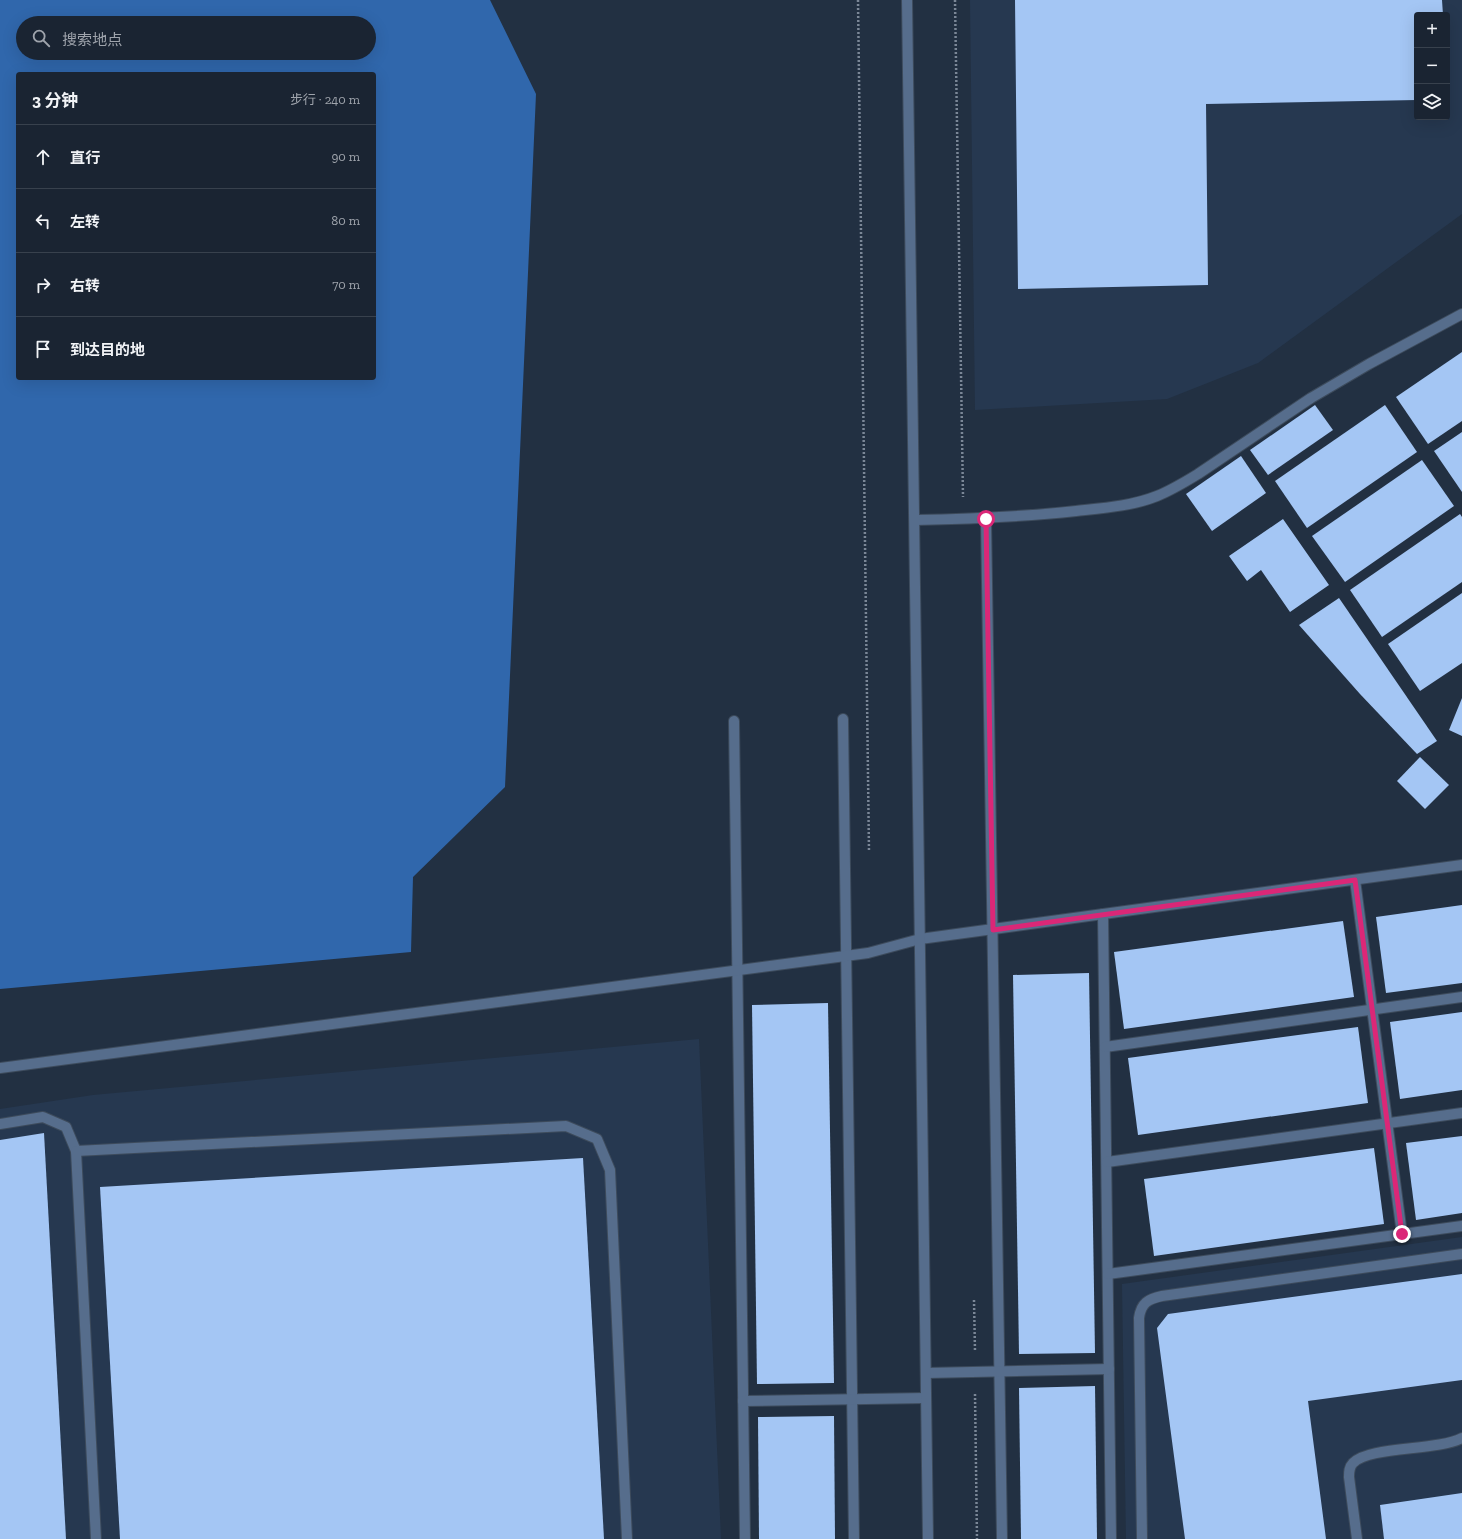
<!DOCTYPE html>
<html lang="zh">
<meta charset="utf-8">
<style>
body{margin:0;font-family:"Zilla Slab","Noto Sans SC",serif;background:#27303e;color:#f1f3f6}
.controls{position:absolute;right:12px;top:12px;display:grid;overflow:hidden;border-radius:4px;box-shadow:0 4px 16px #0002}
.controls button{width:36px;height:36px;display:grid;place-items:center;padding:0;border:0;border-bottom:1px solid #38414d;background:#1a2432;color:#f1f3f6;font:20px sans-serif}
.stop{position:absolute;width:12px;height:12px;margin:-9px;border:3px solid #db2777;border-radius:50%;background:#fff}
.stop.end{background:#db2777;border-color:#fff;box-shadow:0 1px 4px #0008}
.list{margin:0;padding:0;list-style:none}
h2{display:flex;justify-content:space-between;align-items:center;height:52px;margin:0;padding:0 16px;font-size:17px}
h2 small{font-size:13px;font-weight:400;color:#9fa4ac}
.list li{display:grid;grid-template-columns:26px 1fr auto;gap:12px;align-items:center;box-sizing:border-box;height:64px;padding:0 16px;border-top:1px solid #38414d}
.list b{display:block;font-size:15px;white-space:nowrap}
.list em{font-size:13px;font-style:normal;color:#9fa4ac}
.icon{flex:none;width:22px;height:22px;fill:none;stroke:currentColor;stroke-width:2;stroke-linecap:round;stroke-linejoin:round}
.map{position:relative;flex:none;width:1462px;height:1539px;overflow:hidden}
.search{position:absolute;background:#1a2432;box-shadow:0 4px 16px #0002;left:16px;top:16px;width:360px;height:44px;display:flex;align-items:center;gap:10px;box-sizing:border-box;padding:0 14px;border-radius:22px;color:#9fa4ac;font-size:15px}
.panel{position:absolute;background:#1a2432;box-shadow:0 4px 16px #0002;left:16px;top:72px;width:360px;height:308px;border-radius:4px}
.map>svg:first-child{display:block}
.built{fill:#263850;fill-rule:evenodd}
.forest{fill:#3067ac;fill-rule:evenodd}
.building{fill:#a4c6f4}
.lines{fill:none;stroke-linecap:round;stroke-linejoin:round}
.service-casing{stroke:#3d4b5c;stroke-width:12}
.minor-casing{stroke:#3d4b5c;stroke-width:12}
.tertiary-casing{stroke:#3d4b5c;stroke-width:12}
.path{stroke:#7b8797;stroke-width:2.5;stroke-dasharray:2 2;stroke-linecap:butt}
.service{stroke:#566d8c;stroke-width:10}
.minor{stroke:#566d8c;stroke-width:10}
.tertiary{stroke:#566d8c;stroke-width:10}
.route{stroke:#db2777;stroke-width:5}
</style>
<div class="map">
<svg width="1462" height="1539" viewBox="0 0 1462 1539">
<rect width="100%" height="100%" fill="#223042"/>
<g class="built">
<path d="M970,0H1462V214L1258,363L1167,399L975,410ZM1417,15H1447V117H1417Z"/>
<path d="M699,1039L721,1539H0V1109L93,1095Z"/>
<path d="M1462,1237V1539H1126L1122,1284Z"/>
</g>
<path class="forest" d="M0,0H490L536,94L505,787L413,877L411,952L0,989ZM23,23H369V53H23ZM18,74H374V378H18Z"/>
<g class="building">
<path d="M1015,0H1442L1443,15H1417V100L1206,104L1208,285L1018,289Z"/>
<path d="M1462,352V421L1428,444L1396,397Z"/>
<path d="M1315,405L1333,430L1268,475L1250,450Z"/>
<path d="M1385,405L1417,452L1307,528L1275,481Z"/>
<path d="M1462,432V492L1434,451Z"/>
<path d="M1241,456L1266,493L1212,531L1186,494Z"/>
<path d="M1422,460L1454,506L1345,582L1312,536Z"/>
<path d="M1460,514L1462,517V582L1382,637L1350,590Z"/>
<path d="M1283,519L1329,585L1290,612L1261,570L1247,581L1229,556Z"/>
<path d="M1462,593V663L1420,691L1388,644Z"/>
<path d="M1339,598L1437,741L1417,754L1360,694L1299,625Z"/>
<path d="M1462,698V736L1449,730Z"/>
<path d="M1420,757L1449,785L1425,809L1397,781Z"/>
<path d="M1462,905V983L1386,993L1376,917Z"/>
<path d="M1343,921L1354,997L1124,1029L1114,952Z"/>
<path d="M1089,973L1095,1353L1019,1354L1013,975Z"/>
<path d="M828,1003L834,1383L757,1384L752,1005Z"/>
<path d="M1462,1012V1090L1400,1099L1390,1022Z"/>
<path d="M1358,1027L1368,1103L1138,1135L1128,1058Z"/>
<path d="M44,1133L66,1539H0V1140Z"/>
<path d="M1462,1136V1213L1416,1220L1406,1143Z"/>
<path d="M1374,1148L1384,1224L1154,1256L1144,1179Z"/>
<path d="M583,1158L604,1539H120L100,1187Z"/>
<path d="M1462,1274V1380L1308,1401L1326,1539H1185L1157,1328L1168,1314Z"/>
<path d="M1095,1386L1097,1539H1021L1019,1388Z"/>
<path d="M834,1416L835,1539H759L758,1417Z"/>
<path d="M1462,1493V1539H1384L1380,1505Z"/>
</g>
<g class="lines">
<defs>
<g id="service">
<path d="M986,519L1002,1539"/>
<path d="M843,719L854,1539"/>
<path d="M734,721L745,1539"/>
<path d="M1355,880L1402,1234"/>
<path d="M1103,914L1111,1539"/>
<path d="M1105,1047L1462,997"/>
<path d="M0,1124L43,1117L66,1127L76,1151L566,1126L597,1139L610,1170L627,1539"/>
<path d="M76,1151L96,1539"/>
<path d="M1107,1162L1462,1113"/>
<path d="M1108,1274L1462,1226"/>
<path d="M926,1373L1109,1369"/>
<path d="M743,1401L926,1398"/>
<path d="M1142,1539L1139,1318C1141,1303 1148,1299 1162,1296L1462,1254"/>
<path d="M1357,1539L1349,1477C1349,1472 1349,1467 1353,1463C1369,1446 1437,1451 1462,1438"/>
</g>
<g id="minor">
<path d="M915,520C969,519 1022,517 1076,511C1104,508 1132,506 1157,496C1172,490 1185,482 1198,474L1311,398L1369,364L1462,314"/>
<path d="M0,1068L868,953L920,939L1462,865"/>
</g>
<path id="tertiary" d="M907,0L928,1539"/>
</defs>
<use href="#service" class="service-casing"/>
<use href="#minor" class="minor-casing"/>
<use href="#tertiary" class="tertiary-casing"/>
<g class="path">
<path d="M858,0L869,852"/>
<path d="M955,0L963,497"/>
<path d="M974,1300L975,1351"/>
<path d="M975,1394L977,1539"/>
</g>
<use href="#service" class="service"/>
<use href="#minor" class="minor"/>
<use href="#tertiary" class="tertiary"/>
</g>
<g class="lines">
<path class="route" d="M986,519L993,930L1355,880L1402,1234"/>
</g>
</svg>
<div class="controls">
<button>+</button>
<button>−</button>
<button><svg class="icon" aria-label="layers" viewBox="0 0 24 24"><path d="M12 4l9 5-9 5-9-5zM3 14l9 5 9-5"/></svg></button>
</div>
<div class="stop" style="left:986px;top:519px"></div>
<div class="stop end" style="left:1402px;top:1234px"></div>
<div class="search"><svg class="icon" aria-label="search" viewBox="0 0 24 24"><circle cx="10" cy="10" r="6"/><path d="M15 15l6 6"/></svg>搜索地点</div>
<section class="panel">
<h2>3 分钟<small>步行 · 240 m</small></h2>
<ul class="list">
<li><svg class="icon" aria-label="ahead" viewBox="0 0 24 24"><path d="M12 20V5M6 11l6-6 6 6"/></svg><div><b>直行</b></div><em>90 m</em></li>
<li><svg class="icon" aria-label="left" viewBox="0 0 24 24"><path d="M17 20v-9H6M10 6l-5 5 5 5"/></svg><div><b>左转</b></div><em>80 m</em></li>
<li><svg class="icon" aria-label="right" viewBox="0 0 24 24"><path d="M7 20v-9h11M14 6l5 5-5 5"/></svg><div><b>右转</b></div><em>70 m</em></li>
<li><svg class="icon" aria-label="arrive" viewBox="0 0 24 24"><path d="M6 21V4h12l-3 4 3 4H6"/></svg><div><b>到达目的地</b></div></li>
</ul>
</section>
</div>
